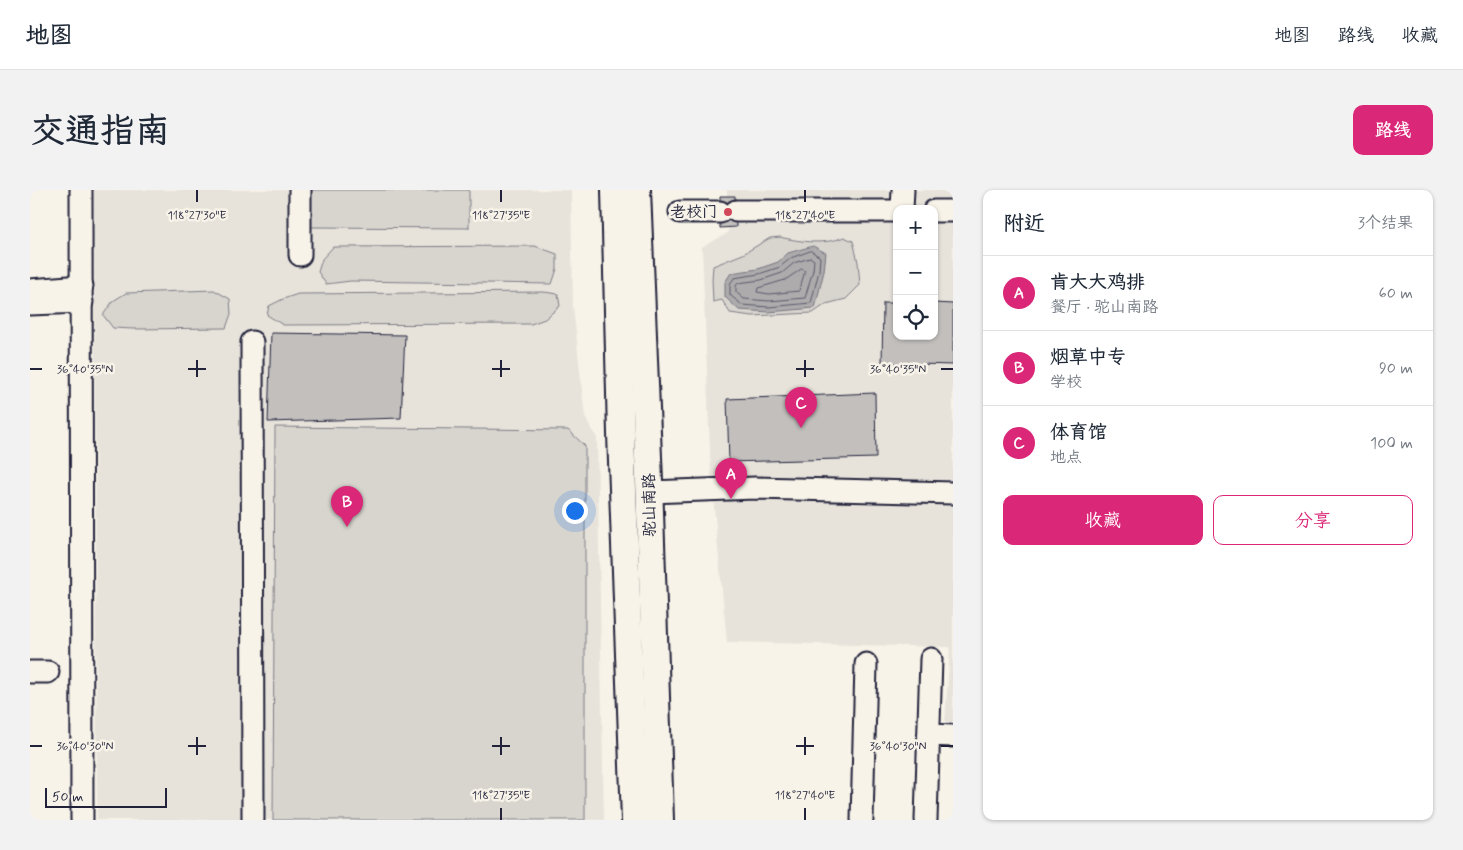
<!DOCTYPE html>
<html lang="zh">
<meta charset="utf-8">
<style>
body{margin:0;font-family:Mynerve,"LXGW WenKai TC",sans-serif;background:#f2f2f3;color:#1f2937}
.controls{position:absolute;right:15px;top:15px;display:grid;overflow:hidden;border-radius:10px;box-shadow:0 1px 4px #0004}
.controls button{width:45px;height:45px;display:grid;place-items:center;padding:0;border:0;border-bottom:1px solid #e0e1e3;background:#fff;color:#1f2937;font:25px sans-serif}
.scale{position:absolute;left:15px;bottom:12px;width:122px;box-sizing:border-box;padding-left:5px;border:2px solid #22223b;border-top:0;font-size:14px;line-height:18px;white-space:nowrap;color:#22223b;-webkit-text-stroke:4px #f7f3e8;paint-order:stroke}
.you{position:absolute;left:544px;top:320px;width:18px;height:18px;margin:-12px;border:4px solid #fff;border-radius:50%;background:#1a73e8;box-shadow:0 0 0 8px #1a73e833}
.badge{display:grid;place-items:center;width:32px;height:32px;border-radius:50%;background:#db2777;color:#fff;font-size:16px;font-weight:700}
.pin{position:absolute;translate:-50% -41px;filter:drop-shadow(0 1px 2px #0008)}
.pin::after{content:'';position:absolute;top:26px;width:18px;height:15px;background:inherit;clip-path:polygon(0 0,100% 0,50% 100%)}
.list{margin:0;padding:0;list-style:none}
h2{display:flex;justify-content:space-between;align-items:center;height:65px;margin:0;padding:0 20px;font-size:21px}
h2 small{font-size:16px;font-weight:400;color:#747a83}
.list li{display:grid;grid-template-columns:32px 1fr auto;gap:15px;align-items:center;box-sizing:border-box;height:75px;padding:0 20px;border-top:1px solid #e0e1e3}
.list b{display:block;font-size:19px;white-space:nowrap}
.list p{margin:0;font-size:16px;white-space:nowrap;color:#747a83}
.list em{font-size:16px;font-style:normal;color:#747a83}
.actions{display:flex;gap:10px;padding:15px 20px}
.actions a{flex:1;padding:11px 0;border:1px solid #db2777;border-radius:10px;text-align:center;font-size:18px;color:#db2777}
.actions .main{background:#db2777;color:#fff}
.icon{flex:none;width:28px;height:28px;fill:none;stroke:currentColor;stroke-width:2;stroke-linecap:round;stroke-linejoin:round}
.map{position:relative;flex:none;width:923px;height:630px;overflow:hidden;border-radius:10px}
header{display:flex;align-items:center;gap:30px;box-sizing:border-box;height:70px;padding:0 25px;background:#fff;border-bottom:1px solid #e0e1e3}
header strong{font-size:24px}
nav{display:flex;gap:28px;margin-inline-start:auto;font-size:18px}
.intro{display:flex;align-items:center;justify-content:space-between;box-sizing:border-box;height:120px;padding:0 30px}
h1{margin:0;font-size:35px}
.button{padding:12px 22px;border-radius:10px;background:#db2777;color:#fff;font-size:18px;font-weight:700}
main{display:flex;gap:30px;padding:0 30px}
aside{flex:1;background:#fff;border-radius:10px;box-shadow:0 1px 4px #0004}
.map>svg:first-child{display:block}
.built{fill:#e7e3db;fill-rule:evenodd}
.green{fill:#d8d5cf;stroke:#7d7c85}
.water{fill:#aeabad;stroke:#76747f}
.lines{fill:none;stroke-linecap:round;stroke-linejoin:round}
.shore{stroke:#5a5969;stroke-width:1}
.building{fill:#c2bfbd;stroke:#22223b}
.minor-casing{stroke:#22223b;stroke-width:25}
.major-casing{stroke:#22223b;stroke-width:30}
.minor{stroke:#f7f3e8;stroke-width:21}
.major{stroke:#f7f3e8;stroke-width:26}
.ticks{fill:none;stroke:#22223b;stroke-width:2}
.poi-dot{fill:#d1495b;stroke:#f7f3e8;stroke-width:2}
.labels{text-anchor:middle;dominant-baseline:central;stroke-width:5;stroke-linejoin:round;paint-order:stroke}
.poi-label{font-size:16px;fill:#22223b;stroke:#f7f3e8;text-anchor:end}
.street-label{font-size:16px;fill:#22223b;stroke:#f7f3e8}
.ticks-label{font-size:12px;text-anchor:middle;fill:#22223b;stroke:#f7f3e8;stroke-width:5;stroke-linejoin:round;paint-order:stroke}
</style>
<header>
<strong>地图</strong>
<nav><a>地图</a><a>路线</a><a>收藏</a></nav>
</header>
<div class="intro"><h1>交通指南</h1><a class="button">路线</a></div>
<main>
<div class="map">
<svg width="923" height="630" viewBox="0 0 923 630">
<rect width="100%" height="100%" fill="#f7f3e8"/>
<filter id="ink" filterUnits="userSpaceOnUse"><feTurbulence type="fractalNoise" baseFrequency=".02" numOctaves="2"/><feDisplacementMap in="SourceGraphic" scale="10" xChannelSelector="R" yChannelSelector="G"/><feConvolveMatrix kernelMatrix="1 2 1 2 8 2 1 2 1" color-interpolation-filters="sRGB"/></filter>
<g filter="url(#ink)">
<g class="built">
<path d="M64,0H541L543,116L555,227L567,248L574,630H67Z"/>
<path d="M697,0H923V533H915L920,457L697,452L681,286L672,57L698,43ZM867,19H904V146H867Z"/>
</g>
<g class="green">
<path d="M281,0H439V38L280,37Z"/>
<path d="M750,47C770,52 796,55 814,47L823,51L828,72L830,95L816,109L796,114L783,123L722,126L700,123L692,110L683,112L682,89L683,76L713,64L740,48Z"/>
<path d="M505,56L527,64V79L522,94L321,91L296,94L288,82L292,69L303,57Z"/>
<path d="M184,100L200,109L201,124L196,138L103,139L83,138L73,125L83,111L96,103Z"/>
<path d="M514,102L528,104L530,116L515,129L501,134L253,135L237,125L239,116L253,109L268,104Z"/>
<path d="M245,237L538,240L555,256V630H243Z"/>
</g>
<path class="water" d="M783,56L796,63L794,81L785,118L739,122L709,120L695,107V92L701,83L728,79L748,72L758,63Z"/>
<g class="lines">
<g class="shore">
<path d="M781,61L790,67L789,81L781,113L739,117L712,115L700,105V94L704,88L729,84L750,77L761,68Z"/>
<path d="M781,68L784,70L783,80L775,108L739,111L714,109L706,102V96L708,93L731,90L752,83L764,73Z"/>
<path d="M772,79L775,81L769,101L739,104L727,102L728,98L755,90Z"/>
</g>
</g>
<g class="building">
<path d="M690,6H705L706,37L690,38Z"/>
<path d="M853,113H867V146H904V113L923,114V175L852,173Z"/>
<path d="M241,143L375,145L371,228L238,232Z"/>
<path d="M845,203L846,268L699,272L697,209Z"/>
</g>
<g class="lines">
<defs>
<g id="minor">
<path d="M51,0L52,630"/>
<path d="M270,0V65"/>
<path d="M872,19L873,0"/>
<path d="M706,21H867"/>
<path d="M904,21H923"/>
<path d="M650,22H690"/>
<path d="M0,100L52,96"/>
<path d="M0,114L52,112"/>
<path d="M222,152L223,630"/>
<path d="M620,302L725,298L923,303"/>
<path d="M0,482H18"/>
<path d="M899,545L923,546"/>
<path d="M832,630L836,474"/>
<path d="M896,630L901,469"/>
</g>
<g id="major">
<path d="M585,0L591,244L605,630"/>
<path d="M607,0L619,291L630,630"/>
</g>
</defs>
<use href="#minor" class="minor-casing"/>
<use href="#major" class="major-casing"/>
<use href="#minor" class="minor"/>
<use href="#major" class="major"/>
</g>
</g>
<path class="ticks" d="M167,0V12M471,0V12M775,0V12M167,170V187M471,170V187M775,170V187M0,179H12M158,179H176M462,179H480M766,179H784M911,179H923M167,547V565M471,547V565M775,547V565M0,556H12M158,556H176M462,556H480M766,556H784M911,556H923M471,618V630M775,618V630"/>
<circle class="poi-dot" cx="698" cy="22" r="5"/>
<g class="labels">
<g class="poi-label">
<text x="688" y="22">老校门</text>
</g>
<g class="street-label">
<text transform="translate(620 315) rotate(-91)">驼山南路</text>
</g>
</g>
<g class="ticks-label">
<text x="167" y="29">118°27'30"E</text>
<text x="471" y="29">118°27'35"E</text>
<text x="775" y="29">118°27'40"E</text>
<text x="55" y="183">36°40'35"N</text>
<text x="868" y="183">36°40'35"N</text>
<text x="55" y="560">36°40'30"N</text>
<text x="868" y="560">36°40'30"N</text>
<text x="471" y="609">118°27'35"E</text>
<text x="775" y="609">118°27'40"E</text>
</g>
</svg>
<div class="controls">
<button>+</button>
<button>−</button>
<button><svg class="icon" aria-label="locate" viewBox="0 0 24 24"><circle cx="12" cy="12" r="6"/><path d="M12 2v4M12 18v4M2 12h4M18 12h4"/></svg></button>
</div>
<div class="scale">50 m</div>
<div class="you"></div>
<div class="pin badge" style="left:701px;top:309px">A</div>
<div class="pin badge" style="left:317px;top:337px">B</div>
<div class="pin badge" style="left:771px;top:238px">C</div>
</div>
<aside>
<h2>附近<small>3个结果</small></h2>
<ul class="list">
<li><span class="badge">A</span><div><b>肯大大鸡排</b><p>餐厅 · 驼山南路</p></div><em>60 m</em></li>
<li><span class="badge">B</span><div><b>烟草中专</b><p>学校</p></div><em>90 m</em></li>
<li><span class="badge">C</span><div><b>体育馆</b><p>地点</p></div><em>100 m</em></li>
</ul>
<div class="actions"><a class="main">收藏</a><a>分享</a></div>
</aside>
</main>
